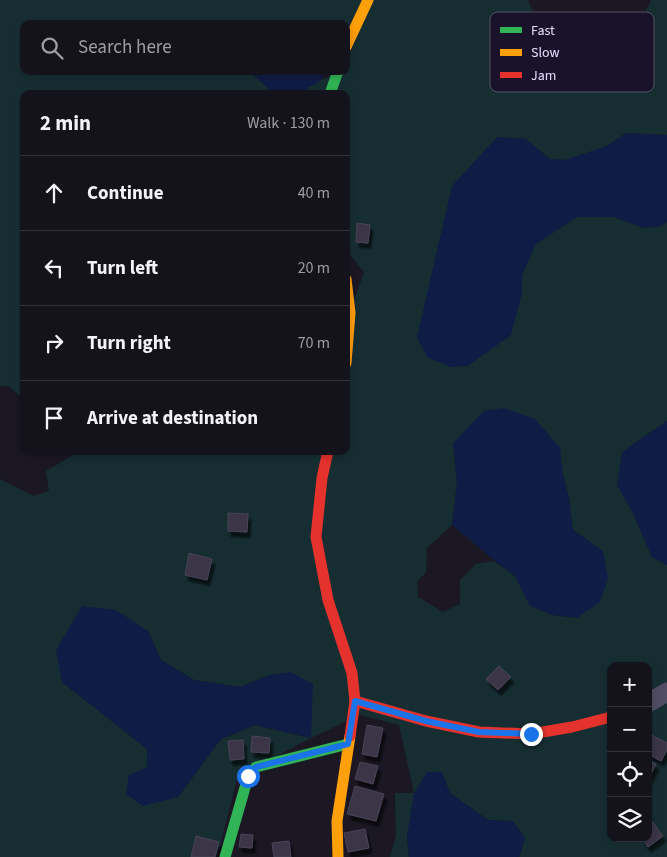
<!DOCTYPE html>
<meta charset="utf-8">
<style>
body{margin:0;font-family:"Source Sans 3",sans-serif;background:#1d1b24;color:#f1f3f6}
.controls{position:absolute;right:15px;bottom:15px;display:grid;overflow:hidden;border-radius:10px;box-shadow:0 2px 8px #0003}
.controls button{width:45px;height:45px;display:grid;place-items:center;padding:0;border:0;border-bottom:1px solid #33323a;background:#14121b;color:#f1f3f6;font:25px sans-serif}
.stop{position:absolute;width:15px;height:15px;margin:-11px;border:4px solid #1a73e8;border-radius:50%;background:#fff}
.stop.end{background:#1a73e8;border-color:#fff;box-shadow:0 1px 5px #0008}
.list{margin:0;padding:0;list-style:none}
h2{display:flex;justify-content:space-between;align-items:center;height:65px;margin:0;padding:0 20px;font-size:21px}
h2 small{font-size:16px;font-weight:400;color:#9d9ea3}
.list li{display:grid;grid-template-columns:32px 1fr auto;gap:15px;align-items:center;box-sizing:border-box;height:75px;padding:0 20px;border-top:1px solid #33323a}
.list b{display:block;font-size:19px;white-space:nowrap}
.list em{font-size:16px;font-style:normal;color:#9d9ea3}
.icon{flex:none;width:28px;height:28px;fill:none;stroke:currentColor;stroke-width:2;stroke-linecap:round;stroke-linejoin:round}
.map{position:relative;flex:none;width:667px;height:857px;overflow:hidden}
.search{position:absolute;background:#14121b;box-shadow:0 2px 8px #0003;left:20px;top:20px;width:330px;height:55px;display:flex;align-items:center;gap:12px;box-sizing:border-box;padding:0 18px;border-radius:10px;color:#9d9ea3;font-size:19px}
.panel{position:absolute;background:#14121b;box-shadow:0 2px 8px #0003;left:20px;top:90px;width:330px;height:365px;border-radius:10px}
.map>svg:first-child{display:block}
.green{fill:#162e32;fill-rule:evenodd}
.water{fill:#0f1c45}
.building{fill:#3b3646;stroke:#494358;filter:url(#shadow)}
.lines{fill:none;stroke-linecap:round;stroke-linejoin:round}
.street{stroke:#514d65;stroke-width:19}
.fast{stroke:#30b455;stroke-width:11}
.slow{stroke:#ff9f0a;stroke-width:11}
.jam{stroke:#e5322d;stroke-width:11}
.route{stroke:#1a73e8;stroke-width:6}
.key{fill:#19122a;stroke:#564f6a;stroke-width:1}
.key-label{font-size:14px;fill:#e5ddfe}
</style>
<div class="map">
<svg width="667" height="857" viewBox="0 0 667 857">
<defs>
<filter id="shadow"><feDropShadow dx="3" dy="5.5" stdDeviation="1" flood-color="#0009"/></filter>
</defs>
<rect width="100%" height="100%" fill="#1b1824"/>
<path class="green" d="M0,0H528L543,35L570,51L605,49L628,60L650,46L642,21L651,0H667V135L626,133L608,146L565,160L550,159L526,139L497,137L522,293V275L535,244L577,217H614L644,228L662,226L667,221V421L622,452L618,485L633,513L652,557L667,565V857H519L525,838L513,821L488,820L450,793L407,836L409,857H390L396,836L395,793H414L399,725L360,715L311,738L238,776L217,857H0V479L34,496L49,491L46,471L77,453V451H346V324L364,272L351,256L346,237V94H24V399L8,386H0ZM24,24H346V71L275,94L249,71H24ZM453,443L563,474L569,498L573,530L603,552L577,618L553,615L530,606L515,576L494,561L476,564L460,580V604L443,612L418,597L417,582L426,572L427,548L452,525L457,482ZM148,631L161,660L194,680L240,687L269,675L311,738L255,725L221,739L178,797L147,767V749L62,682ZM611,666H648V838H611Z"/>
<g class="water">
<path d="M249,71H325L321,80L302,92L275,94Z"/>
<path d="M626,133L667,135V221L662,226L644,228L614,217H577L536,244L522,275V293L511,335L468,366L450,367L427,357L417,337L452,186L497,137L526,139L550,159L565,160L607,146Z"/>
<path d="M504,408L535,419L560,448L563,474L569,498L573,530L603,551L608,579L600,602L577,618L553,615L530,606L515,576L494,560L452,525L457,482L453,443L484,411Z"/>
<path d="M667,421V565L652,557L633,513L617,485L622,452Z"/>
<path d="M82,606L116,610L148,631L161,660L194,680L240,687L269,675L291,672L313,684L311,738L255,725L221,739L178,797L143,806L126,794L129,775L147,767V749L62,682L56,650Z"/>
<path d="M427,772H442L450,793L488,820L513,821L525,838L519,857H409L407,836L414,794Z"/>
</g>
<g class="building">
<path d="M357,223L370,225L368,243L356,242Z"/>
<path d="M228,513L248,514L247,532L228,531Z"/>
<path d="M189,553L212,559L207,580L185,575Z"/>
<path d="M499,666L511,677L498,690L486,679Z"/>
<path d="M367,725L383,728L377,757L362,754Z"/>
<path d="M648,733L667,743V750L661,761L648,754Z"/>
<path d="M252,736L270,738L269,753L251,752Z"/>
<path d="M243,740L244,759L230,760L228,741Z"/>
<path d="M648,760L656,764L648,780Z"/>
<path d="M360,762L378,766L373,784L355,779Z"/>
<path d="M355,786L384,794L376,821L347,814Z"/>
<path d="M648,816L663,836L648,847L642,838H648Z"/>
<path d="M365,829L369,848L348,852L344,833Z"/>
<path d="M241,834L253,835L252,848L239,847Z"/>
<path d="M196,836L219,842L215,857H191Z"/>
<path d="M289,841L291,857H274L272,843Z"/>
</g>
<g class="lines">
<path class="street" d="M648,703L667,692"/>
<g class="fast">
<path d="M330,94L338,71"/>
<path d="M225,857L248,777L256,767L348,744"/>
</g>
<g class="slow">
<path d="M346,47L368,0"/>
<path d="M346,279L350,313L346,363"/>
<path d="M338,857L337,821L350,736"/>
</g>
<g class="jam">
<path d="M328,451L322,478L316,537L328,600L352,673L355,701L350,736"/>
<path d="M355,701L426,721L479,732L531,734L572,727L611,717"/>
</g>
</g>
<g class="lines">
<path class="route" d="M248,776L256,767L348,744L355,701L426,721L479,732L531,734"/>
</g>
<rect x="490" y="12" width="164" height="80" rx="8" class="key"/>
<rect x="500" y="27" width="22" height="6" fill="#30b455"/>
<rect x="500" y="49" width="22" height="7" fill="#ff9f0a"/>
<rect x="500" y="72" width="22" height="6" fill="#e5322d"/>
<g class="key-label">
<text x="531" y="35">Fast</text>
<text x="531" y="57">Slow</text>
<text x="531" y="80">Jam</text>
</g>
</svg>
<div class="controls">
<button>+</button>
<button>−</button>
<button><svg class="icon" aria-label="locate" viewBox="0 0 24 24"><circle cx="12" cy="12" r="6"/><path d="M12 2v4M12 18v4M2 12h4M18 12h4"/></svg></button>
<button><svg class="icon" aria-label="layers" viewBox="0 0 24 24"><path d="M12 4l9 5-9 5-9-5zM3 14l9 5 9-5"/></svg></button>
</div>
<div class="stop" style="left:248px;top:776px"></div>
<div class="stop end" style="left:531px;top:734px"></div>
<div class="search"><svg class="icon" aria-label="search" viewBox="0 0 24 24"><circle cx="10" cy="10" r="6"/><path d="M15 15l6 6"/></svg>Search here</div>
<section class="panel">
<h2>2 min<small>Walk · 130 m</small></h2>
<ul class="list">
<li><svg class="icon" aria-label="ahead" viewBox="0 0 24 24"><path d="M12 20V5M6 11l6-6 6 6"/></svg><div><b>Continue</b></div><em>40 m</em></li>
<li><svg class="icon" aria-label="left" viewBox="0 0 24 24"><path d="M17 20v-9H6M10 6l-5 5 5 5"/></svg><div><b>Turn left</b></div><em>20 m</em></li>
<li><svg class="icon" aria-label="right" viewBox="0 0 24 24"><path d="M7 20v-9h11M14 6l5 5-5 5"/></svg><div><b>Turn right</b></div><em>70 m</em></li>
<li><svg class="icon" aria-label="arrive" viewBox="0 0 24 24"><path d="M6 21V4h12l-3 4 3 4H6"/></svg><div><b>Arrive at destination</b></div></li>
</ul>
</section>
</div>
